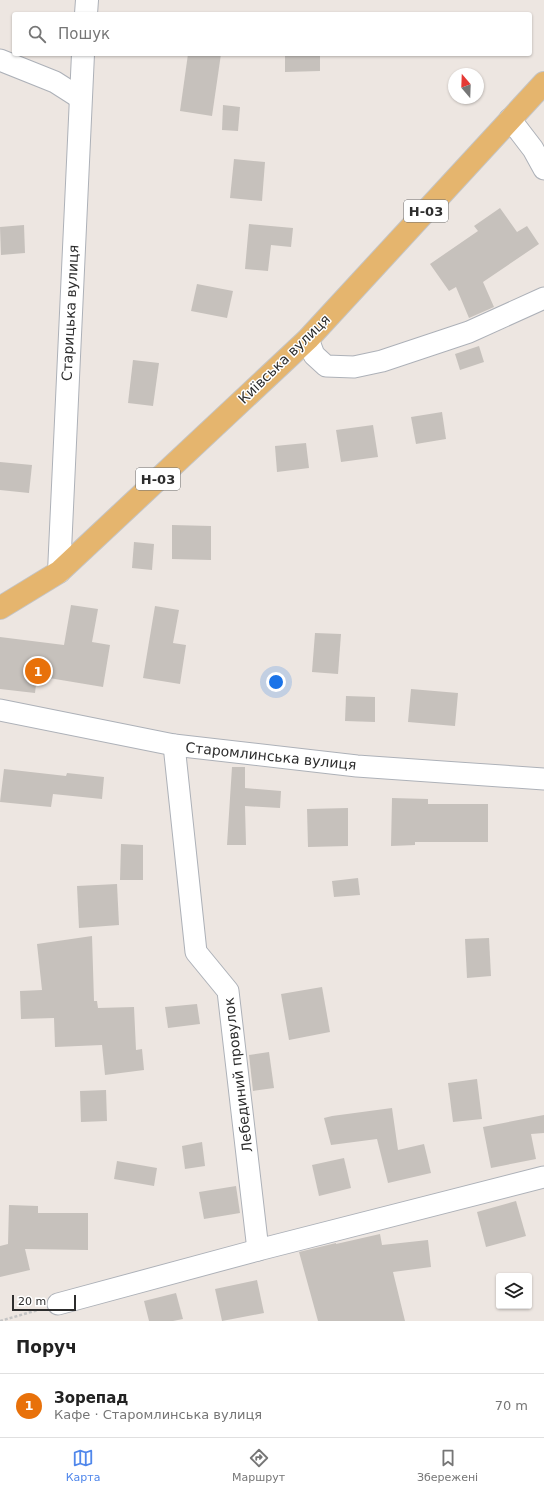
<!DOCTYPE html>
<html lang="uk">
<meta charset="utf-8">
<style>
body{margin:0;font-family:"DejaVu Sans",sans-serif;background:#f2f2f2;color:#222}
.controls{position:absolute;right:12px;bottom:12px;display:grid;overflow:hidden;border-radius:4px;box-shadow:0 1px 3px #0004}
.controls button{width:36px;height:36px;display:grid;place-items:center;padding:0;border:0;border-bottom:1px solid #e0e0e0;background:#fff;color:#222;font:20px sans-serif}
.compass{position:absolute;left:448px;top:68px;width:36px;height:36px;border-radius:50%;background:#fff;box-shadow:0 1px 3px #0004;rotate:341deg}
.scale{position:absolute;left:12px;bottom:10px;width:64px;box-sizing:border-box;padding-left:4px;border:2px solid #2d2d2d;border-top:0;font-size:11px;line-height:14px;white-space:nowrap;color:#2d2d2d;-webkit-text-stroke:3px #fff;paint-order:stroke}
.you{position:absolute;left:276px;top:682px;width:14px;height:14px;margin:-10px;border:3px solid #fff;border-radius:50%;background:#1a73e8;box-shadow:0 0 0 6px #1a73e833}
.badge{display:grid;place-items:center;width:26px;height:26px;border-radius:50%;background:#5087eb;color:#fff;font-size:13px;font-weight:700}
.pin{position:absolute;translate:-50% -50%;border:2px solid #fff;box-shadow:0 1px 4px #0006}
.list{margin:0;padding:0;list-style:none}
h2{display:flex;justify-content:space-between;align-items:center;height:52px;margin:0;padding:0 16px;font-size:17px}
h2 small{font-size:13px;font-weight:400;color:#767676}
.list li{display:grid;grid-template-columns:26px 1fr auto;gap:12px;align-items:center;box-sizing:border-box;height:64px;padding:0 16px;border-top:1px solid #e0e0e0}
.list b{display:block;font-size:15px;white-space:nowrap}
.list p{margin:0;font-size:13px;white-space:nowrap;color:#767676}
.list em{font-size:13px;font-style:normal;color:#767676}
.icon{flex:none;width:22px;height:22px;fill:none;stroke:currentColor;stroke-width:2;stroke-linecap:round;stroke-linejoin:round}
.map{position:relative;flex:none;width:544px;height:1321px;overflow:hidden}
.search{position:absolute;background:#fff;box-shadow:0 1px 3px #0004;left:12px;right:12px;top:12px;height:44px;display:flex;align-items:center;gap:10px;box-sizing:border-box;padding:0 14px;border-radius:4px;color:#767676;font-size:15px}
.sheet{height:116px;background:#fff}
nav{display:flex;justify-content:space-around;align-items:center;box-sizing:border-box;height:56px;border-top:1px solid #e0e0e0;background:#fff;font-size:11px;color:#767676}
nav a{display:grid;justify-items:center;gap:2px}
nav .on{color:#5087eb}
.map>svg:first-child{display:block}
.building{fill:#c6c1bc}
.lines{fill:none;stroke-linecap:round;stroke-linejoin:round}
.street-casing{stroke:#adb1b8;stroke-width:23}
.secondary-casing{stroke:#adb1b8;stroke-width:24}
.primary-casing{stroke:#c4c4c4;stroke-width:24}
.path{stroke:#c4c4c4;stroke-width:2.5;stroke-dasharray:3 2;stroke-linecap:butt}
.street{stroke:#fff;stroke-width:21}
.secondary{stroke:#fff;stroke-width:22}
.primary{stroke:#e5b56e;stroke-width:22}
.labels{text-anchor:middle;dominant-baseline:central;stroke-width:3;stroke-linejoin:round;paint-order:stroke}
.shield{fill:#fff;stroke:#6c6c6c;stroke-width:1}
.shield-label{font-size:13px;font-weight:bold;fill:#2d2d2d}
.street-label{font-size:14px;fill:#2d2d2d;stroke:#fff}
</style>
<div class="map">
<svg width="544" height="1321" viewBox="0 0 544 1321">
<rect width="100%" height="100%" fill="#ede6e1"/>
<g class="building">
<path d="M188,54H221L212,116L180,111Z"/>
<path d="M285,54H320V71L285,72Z"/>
<path d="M223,105L240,107L238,131L222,130Z"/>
<path d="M234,159L265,162L262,201L230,198Z"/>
<path d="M500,208L517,232L527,226L539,244L483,282L494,307L469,318L456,287L449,291L430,264L478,231L474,226Z"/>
<path d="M249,224L293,228L291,247L271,245L268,271L245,269Z"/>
<path d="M24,225L25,253L1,255L0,227Z"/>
<path d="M197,284L233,291L227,318L191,311Z"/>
<path d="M479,346L484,362L460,370L455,354Z"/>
<path d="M133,360L159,363L153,406L128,403Z"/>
<path d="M442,412L446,439L416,444L411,417Z"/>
<path d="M373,425L378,457L341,462L336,430Z"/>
<path d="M306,443L309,468L277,472L275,446Z"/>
<path d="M0,462L32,465L29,493L0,490Z"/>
<path d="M172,525L211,526V560L172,559Z"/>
<path d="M134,542L154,544L152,570L132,568Z"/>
<path d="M71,605L98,609L92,642L110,645L103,687L37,676L35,693L0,689V637L64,645Z"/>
<path d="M155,606L179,610L173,643L186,645L180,684L143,678Z"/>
<path d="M315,633L341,634L338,674L312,672Z"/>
<path d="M411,689L458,693L455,726L408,722Z"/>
<path d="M346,696L375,697V722L345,721Z"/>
<path d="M232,767H245V788L281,791L280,808L245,806L246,845H227Z"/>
<path d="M4,769L66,776L67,773L104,777L102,799L53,794L51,807L0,802Z"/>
<path d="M392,798L428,799V804H488V842H415V845L391,846Z"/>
<path d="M348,808V846L308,847L307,809Z"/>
<path d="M121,844L143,845V880H120Z"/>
<path d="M358,878L360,895L334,897L332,881Z"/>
<path d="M117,884L119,925L79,928L77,886Z"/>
<path d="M92,936L94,1001H97L98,1008L134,1007L136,1050L142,1049L144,1070L105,1075L102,1045L55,1047L54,1018L21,1019L20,991L42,990L37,944Z"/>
<path d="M489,938L491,976L467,978L465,939Z"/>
<path d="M322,987L330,1032L289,1040L281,994Z"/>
<path d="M197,1004L200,1024L168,1028L165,1007Z"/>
<path d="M269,1052L274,1088L253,1091L249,1055Z"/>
<path d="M477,1079L482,1119L453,1122L448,1083Z"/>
<path d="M106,1090L107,1121L81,1122L80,1091Z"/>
<path d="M392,1108L398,1150L424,1144L431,1173L388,1183L377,1139L331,1145L324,1118L332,1116Z"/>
<path d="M544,1115V1133L531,1134L536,1159L491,1168L483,1127Z"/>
<path d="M202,1142L205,1166L185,1169L182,1146Z"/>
<path d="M344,1158L351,1188L319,1196L312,1165Z"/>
<path d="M117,1161L157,1168L154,1186L114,1179Z"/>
<path d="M236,1186L240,1213L204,1219L199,1192Z"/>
<path d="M516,1201L526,1236L486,1247L477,1212Z"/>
<path d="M9,1205L38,1206V1213H88V1250L25,1249L30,1270L0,1277V1246L8,1244Z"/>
<path d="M380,1234L382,1245L428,1240L431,1267L393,1272L405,1321H318L299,1252L336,1243V1244Z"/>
<path d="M257,1280L264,1313L222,1321L215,1289Z"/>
<path d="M176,1293L183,1319L173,1321H149L144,1301Z"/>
</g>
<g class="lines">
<defs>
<g id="street">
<path d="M0,60L55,82L80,98"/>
<path d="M510,119L533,149L544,169"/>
<path d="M308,339L314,355L326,366L354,367L382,361L469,332L544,298"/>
<path d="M0,710L174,745L357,766L544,779"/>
<path d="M174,745L196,952L228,991L258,1250"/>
<path d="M58,1304L258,1250L544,1177"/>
</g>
<g id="secondary">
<path d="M86,14L87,0"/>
<path d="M59,572L83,54"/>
</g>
<path id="primary" d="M0,608L59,572L308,339L544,83"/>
</defs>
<use href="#street" class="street-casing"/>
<use href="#secondary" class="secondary-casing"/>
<use href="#primary" class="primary-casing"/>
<path class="path" d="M0,1321L38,1310"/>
<use href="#street" class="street"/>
<use href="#secondary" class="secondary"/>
<use href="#primary" class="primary"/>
</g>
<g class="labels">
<g class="shield">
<rect x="404" y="200" width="44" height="22" rx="3"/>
<rect x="136" y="468" width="44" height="22" rx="3"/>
</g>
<g class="shield-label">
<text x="426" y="211">Н-03</text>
<text x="158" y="479">Н-03</text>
</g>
<g class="street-label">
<text transform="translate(70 313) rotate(-87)">Старицька вулиця</text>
<text transform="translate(284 359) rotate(-44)">Київська вулиця</text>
<text transform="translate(271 756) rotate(6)">Старомлинська вулиця</text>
<text transform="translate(238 1075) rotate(-97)">Лебединий провулок</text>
</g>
</g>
</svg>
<div class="controls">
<button><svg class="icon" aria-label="layers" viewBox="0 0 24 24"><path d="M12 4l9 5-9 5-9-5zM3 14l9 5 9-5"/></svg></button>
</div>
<svg class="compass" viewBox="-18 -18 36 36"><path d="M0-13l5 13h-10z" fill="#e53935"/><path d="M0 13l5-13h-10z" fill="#767676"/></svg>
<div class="scale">20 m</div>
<div class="you"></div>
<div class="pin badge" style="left:38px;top:671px;background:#e8710a">1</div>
<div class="search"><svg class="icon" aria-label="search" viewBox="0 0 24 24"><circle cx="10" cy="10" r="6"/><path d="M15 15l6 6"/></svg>Пошук</div>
</div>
<section class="sheet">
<h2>Поруч<small></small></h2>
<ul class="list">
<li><span class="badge" style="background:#e8710a">1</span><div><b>Зорепад</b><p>Кафе · Старомлинська вулиця</p></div><em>70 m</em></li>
</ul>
</section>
<nav>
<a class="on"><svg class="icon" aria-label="map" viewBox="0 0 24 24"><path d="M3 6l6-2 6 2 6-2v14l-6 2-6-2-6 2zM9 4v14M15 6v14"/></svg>Карта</a>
<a><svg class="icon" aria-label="directions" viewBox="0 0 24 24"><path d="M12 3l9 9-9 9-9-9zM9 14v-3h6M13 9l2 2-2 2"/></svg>Маршрут</a>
<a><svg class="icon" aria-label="saved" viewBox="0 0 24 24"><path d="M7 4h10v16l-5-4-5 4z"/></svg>Збережені</a>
</nav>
